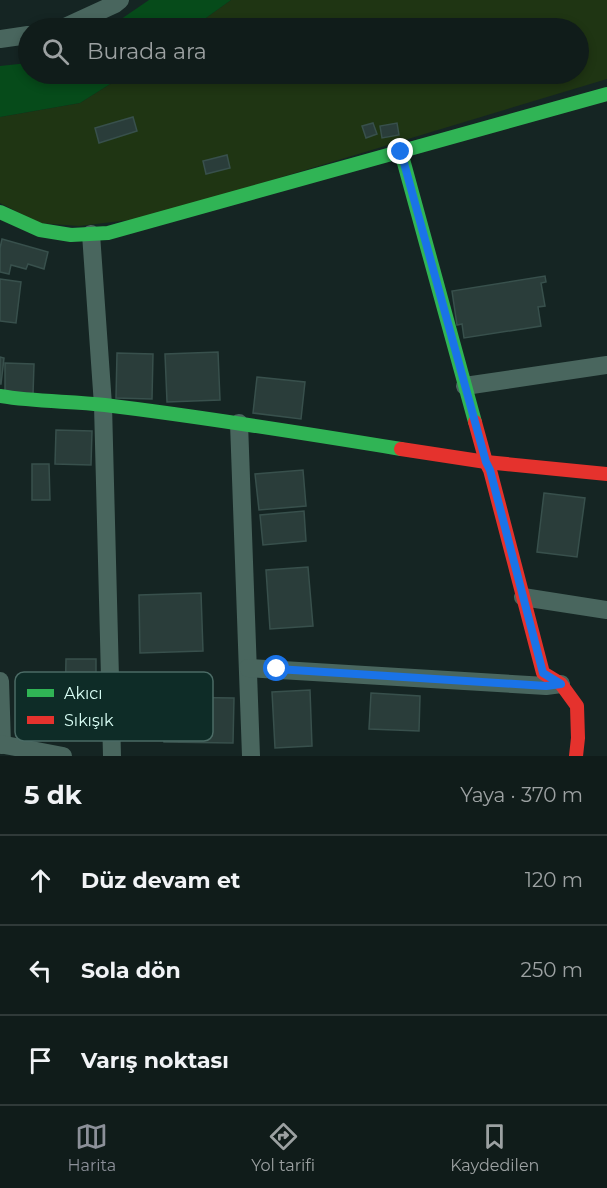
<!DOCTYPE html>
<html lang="tr">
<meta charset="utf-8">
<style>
body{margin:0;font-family:Montserrat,sans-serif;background:#1e2927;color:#f1f3f6}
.stop{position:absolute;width:18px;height:18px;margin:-14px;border:4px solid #1a73e8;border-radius:50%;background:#fff}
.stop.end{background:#1a73e8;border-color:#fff;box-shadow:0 2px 6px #0008}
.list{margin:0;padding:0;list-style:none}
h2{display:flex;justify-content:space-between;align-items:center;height:78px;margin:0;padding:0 24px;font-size:26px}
h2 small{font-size:20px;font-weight:400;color:#9ca1a2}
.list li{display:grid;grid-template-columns:39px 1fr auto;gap:18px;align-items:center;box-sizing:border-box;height:90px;padding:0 24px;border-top:2px solid #303a39}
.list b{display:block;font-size:22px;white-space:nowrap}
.list em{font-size:20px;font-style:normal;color:#9ca1a2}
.icon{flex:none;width:33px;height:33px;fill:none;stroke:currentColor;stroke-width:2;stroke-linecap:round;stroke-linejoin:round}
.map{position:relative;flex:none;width:607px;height:756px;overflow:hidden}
.search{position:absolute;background:#101c1a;box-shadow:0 3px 9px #0003;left:18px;right:18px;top:18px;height:66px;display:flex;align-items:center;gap:15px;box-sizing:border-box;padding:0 21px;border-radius:33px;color:#9ca1a2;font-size:22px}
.sheet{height:348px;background:#101c1a}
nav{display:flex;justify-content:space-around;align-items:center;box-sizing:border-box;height:84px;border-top:2px solid #303a39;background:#101c1a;font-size:16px;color:#9ca1a2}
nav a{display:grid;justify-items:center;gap:3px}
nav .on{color:#8c9099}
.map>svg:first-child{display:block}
.green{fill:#1f3513}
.water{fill:#064b1a}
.building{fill:#2a3d3a;stroke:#38504c;stroke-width:1.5}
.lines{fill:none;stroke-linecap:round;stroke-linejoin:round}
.street{stroke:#49665e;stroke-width:18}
.fast{stroke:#30b455;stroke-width:14}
.jam{stroke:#e5322d;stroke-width:14}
.route{stroke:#1a73e8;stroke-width:8}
.key{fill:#0e2c27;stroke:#4b6b65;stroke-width:1.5}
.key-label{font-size:16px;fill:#dafff6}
</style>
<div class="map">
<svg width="607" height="756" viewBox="0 0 607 756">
<rect width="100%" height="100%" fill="#152523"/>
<path class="green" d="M231,0H607V79L146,218L79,226L39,223L0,203V117L80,103L126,74H578V28H192Z"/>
<g class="water">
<path d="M149,0H231L192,28H108Z"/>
<path d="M28,63V74H126L80,103L0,117V66Z"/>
</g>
<g class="building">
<path d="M133,117L137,131L99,143L95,128Z"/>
<path d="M373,123L377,134L366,138L362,126Z"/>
<path d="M397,123L399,135L382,138L380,126Z"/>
<path d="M227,155L230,168L206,174L203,161Z"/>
<path d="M2,239L48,252L44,269L28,264L26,269L11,265L9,274L0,272V248Z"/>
<path d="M545,276L546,282L541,283L545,306L538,307L541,326L464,338L462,324L457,325L452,291Z"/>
<path d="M0,279L21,282L16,323L0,321Z"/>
<path d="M218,352L220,400L167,402L165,354Z"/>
<path d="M117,353L153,354L152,399L116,398Z"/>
<path d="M0,357L4,358L1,384H0Z"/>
<path d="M5,363L34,364L33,395L5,394Z"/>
<path d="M257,377L305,382L301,419L253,413Z"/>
<path d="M56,430L92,431L91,465L55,464Z"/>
<path d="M32,464H49L50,500H32Z"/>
<path d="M303,470L306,506L259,510L255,474Z"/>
<path d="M544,493L585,498L577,557L537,552Z"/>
<path d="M304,511L306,541L263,545L260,515Z"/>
<path d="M308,567L313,626L270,629L266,570Z"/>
<path d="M201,593L203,651L140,653L139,595Z"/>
<path d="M66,659H96V709H65Z"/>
<path d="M310,690L312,746L275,748L272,692Z"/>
<path d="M371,693L420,696L419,731L369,729Z"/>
<path d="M165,697L234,698L233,743L164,742Z"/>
</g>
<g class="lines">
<g class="street">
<path d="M63,28L115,4L120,0"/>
<path d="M0,39L28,35"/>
<path d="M91,234L103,405L112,756"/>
<path d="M465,386L607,365"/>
<path d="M239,423L251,756"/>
<path d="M523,597L607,610"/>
<path d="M248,668L546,686L561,684"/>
<path d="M0,681L2,745"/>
<path d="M0,744L63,756"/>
</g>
<g class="fast">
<path d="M401,152L475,422"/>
<path d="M0,212L40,230L71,235L108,233L607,94"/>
<path d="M0,396C35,402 70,401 105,405C204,417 303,433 401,449"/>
</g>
<g class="jam">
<path d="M475,422L486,462L490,470L543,673L561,684L577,706L578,738L576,756"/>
<path d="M401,449L486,462L607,474"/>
</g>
</g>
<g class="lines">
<path class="route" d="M277,669L546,686L561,684L543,673L490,470L486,462L401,152"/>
</g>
<rect x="15" y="672" width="198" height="69" rx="9" class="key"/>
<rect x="27" y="689" width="27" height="8" fill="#30b455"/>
<rect x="27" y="716" width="27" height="8" fill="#e5322d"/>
<g class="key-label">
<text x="64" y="699">Akıcı</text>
<text x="64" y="726">Sıkışık</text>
</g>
</svg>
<div class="stop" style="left:277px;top:669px"></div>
<div class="stop end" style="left:401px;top:152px"></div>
<div class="search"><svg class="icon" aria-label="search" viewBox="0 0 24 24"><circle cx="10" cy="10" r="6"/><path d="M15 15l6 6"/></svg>Burada ara</div>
</div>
<section class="sheet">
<h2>5 dk<small>Yaya · 370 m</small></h2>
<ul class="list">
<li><svg class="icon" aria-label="ahead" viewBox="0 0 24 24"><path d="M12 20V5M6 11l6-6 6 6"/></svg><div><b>Düz devam et</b></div><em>120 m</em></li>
<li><svg class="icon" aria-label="left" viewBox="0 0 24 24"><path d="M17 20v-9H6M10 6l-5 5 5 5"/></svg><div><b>Sola dön</b></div><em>250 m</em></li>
<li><svg class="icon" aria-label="arrive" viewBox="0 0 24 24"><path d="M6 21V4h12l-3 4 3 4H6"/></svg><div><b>Varış noktası</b></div></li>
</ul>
</section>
<nav>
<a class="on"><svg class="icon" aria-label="map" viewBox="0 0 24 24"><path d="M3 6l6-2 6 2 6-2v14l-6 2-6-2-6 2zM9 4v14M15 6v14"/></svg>Harita</a>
<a><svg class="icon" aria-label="directions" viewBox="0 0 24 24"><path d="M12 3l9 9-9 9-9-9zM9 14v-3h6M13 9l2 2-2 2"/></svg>Yol tarifi</a>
<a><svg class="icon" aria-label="saved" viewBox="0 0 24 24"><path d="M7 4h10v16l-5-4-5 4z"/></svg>Kaydedilen</a>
</nav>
